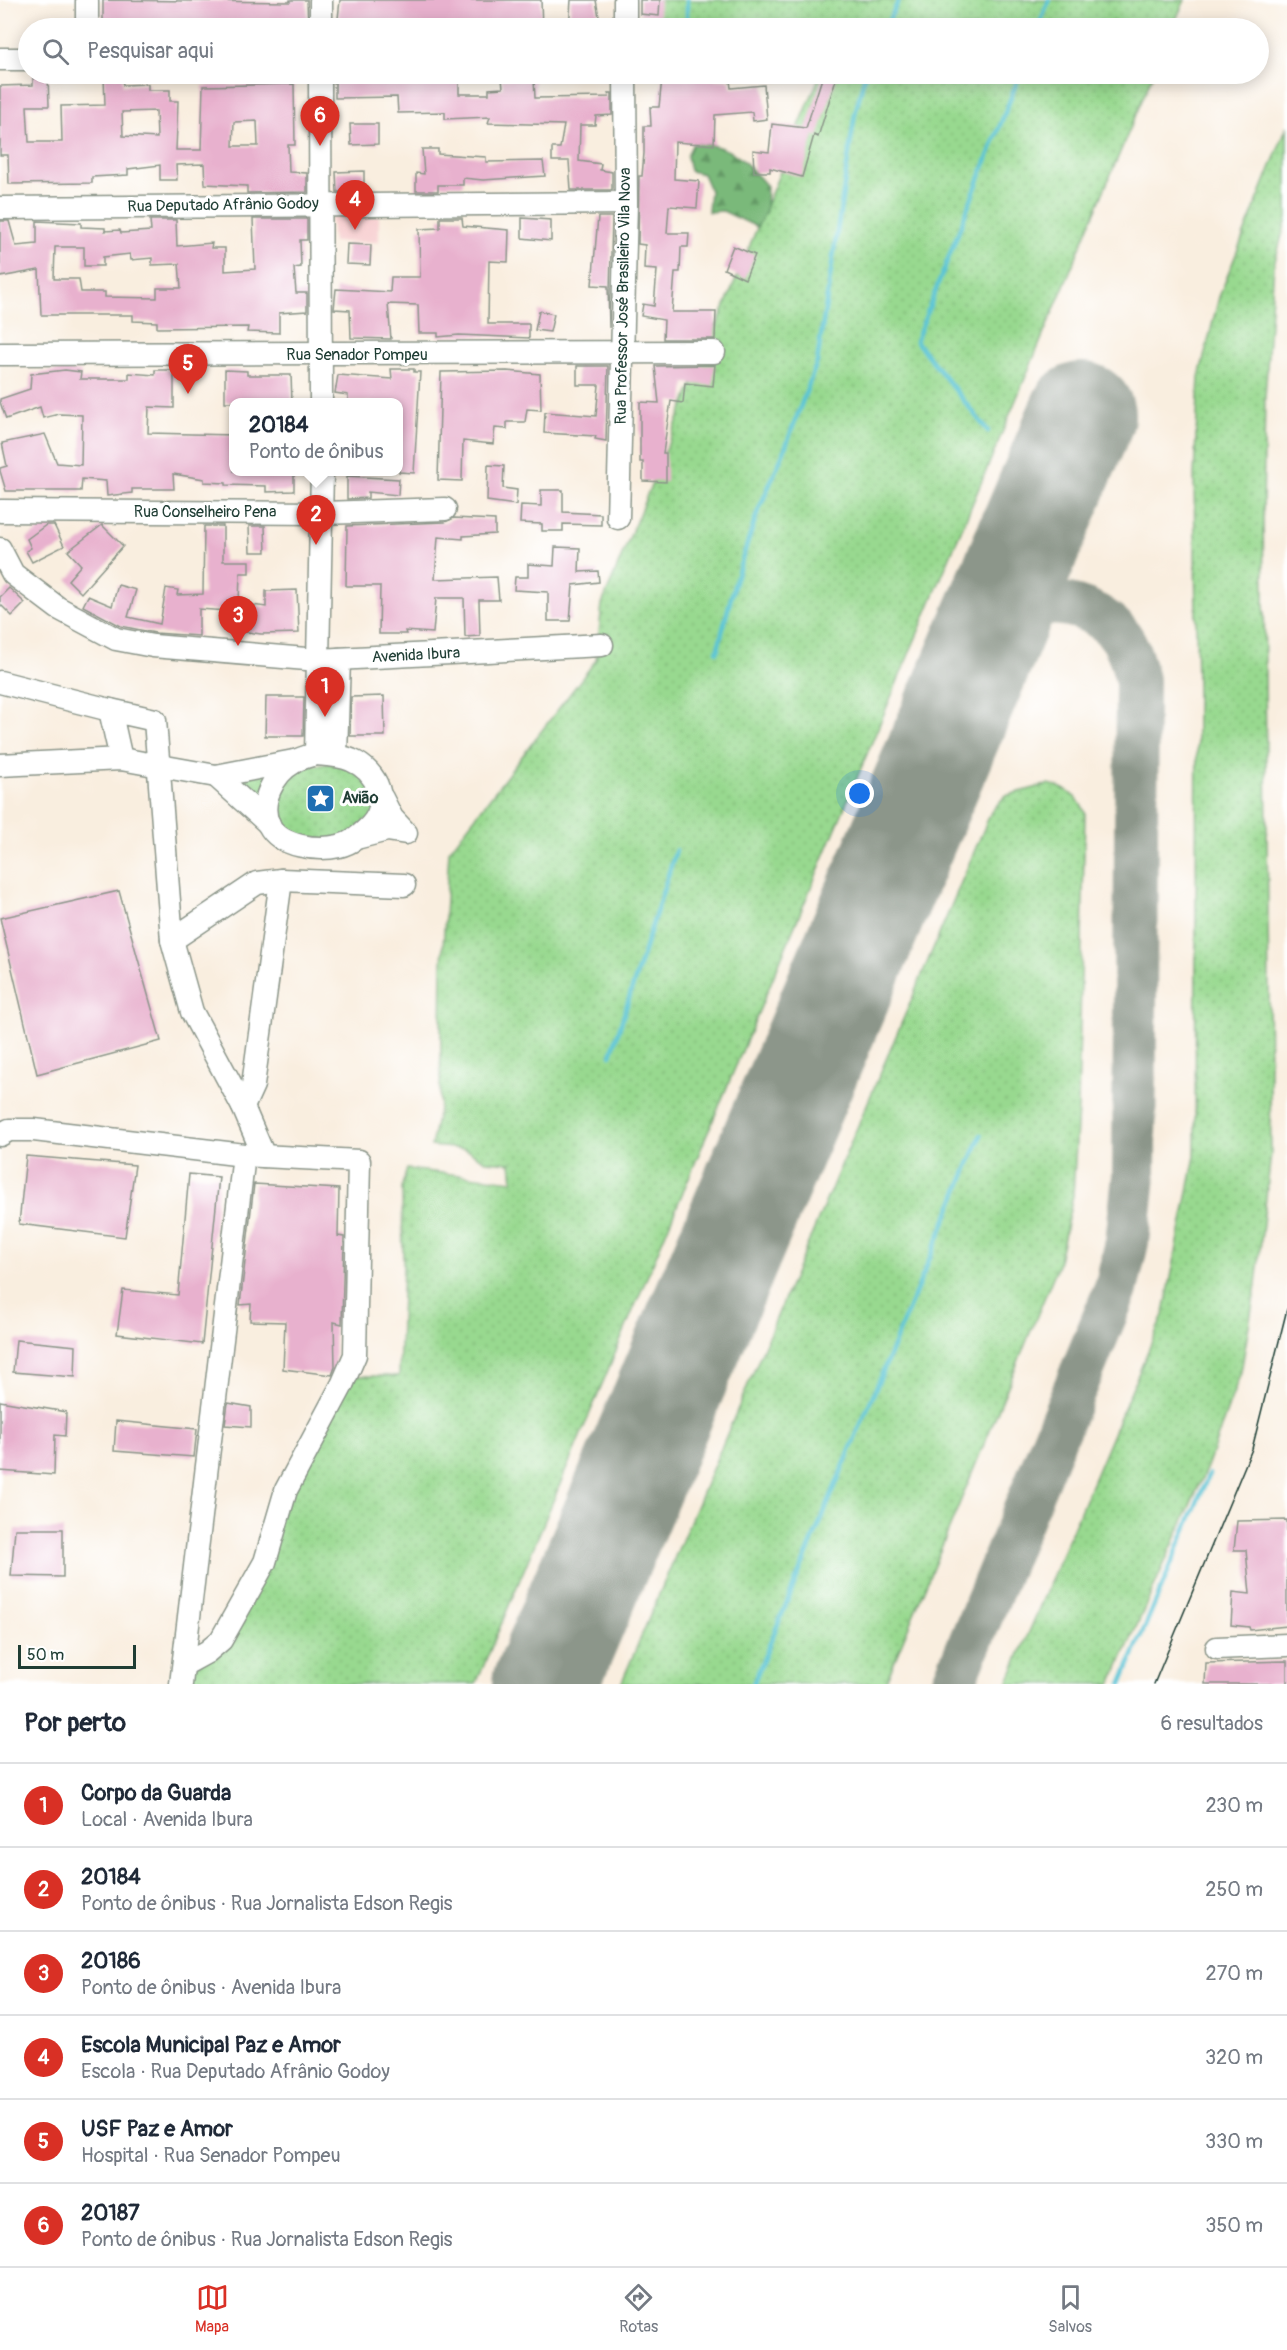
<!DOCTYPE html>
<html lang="pt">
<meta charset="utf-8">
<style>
body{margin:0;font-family:Pangolin,sans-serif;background:#f2f2f3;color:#1f2937}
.scale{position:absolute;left:18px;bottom:15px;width:118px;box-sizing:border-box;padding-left:6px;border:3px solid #1f3d34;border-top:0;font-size:16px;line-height:21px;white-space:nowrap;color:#1f3d34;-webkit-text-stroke:4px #fff;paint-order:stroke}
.you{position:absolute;left:860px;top:794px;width:21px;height:21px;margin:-15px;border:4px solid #fff;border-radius:50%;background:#1a73e8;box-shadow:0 0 0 9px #1a73e833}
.badge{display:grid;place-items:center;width:39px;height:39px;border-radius:50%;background:#d93025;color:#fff;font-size:20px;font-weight:700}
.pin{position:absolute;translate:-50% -50px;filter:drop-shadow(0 2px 3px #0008)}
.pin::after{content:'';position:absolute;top:32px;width:21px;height:18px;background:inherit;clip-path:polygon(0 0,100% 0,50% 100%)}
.popup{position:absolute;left:229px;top:398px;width:174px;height:78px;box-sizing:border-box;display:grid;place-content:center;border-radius:12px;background:#fff;filter:drop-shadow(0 2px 4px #0005);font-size:20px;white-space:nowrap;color:#747a83}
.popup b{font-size:22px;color:#1f2937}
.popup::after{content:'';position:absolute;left:50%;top:100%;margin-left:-12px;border:12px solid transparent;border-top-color:#fff}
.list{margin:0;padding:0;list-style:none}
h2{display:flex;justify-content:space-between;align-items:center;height:78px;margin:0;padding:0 24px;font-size:26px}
h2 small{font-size:20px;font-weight:400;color:#747a83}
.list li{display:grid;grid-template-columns:39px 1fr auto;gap:18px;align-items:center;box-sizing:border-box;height:84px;padding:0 24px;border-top:2px solid #e0e1e3}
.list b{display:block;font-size:22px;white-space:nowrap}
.list p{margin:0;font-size:20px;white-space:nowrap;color:#747a83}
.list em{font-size:20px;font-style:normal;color:#747a83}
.icon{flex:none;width:33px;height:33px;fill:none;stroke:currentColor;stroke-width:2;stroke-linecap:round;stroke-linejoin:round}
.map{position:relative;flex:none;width:1287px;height:1684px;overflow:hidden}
.search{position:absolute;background:#fff;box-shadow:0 3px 15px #0003;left:18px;right:18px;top:18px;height:66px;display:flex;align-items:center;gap:15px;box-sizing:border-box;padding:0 21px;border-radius:33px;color:#747a83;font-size:22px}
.sheet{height:582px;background:#fff}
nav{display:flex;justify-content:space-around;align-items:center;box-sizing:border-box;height:84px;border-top:2px solid #e0e1e3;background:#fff;font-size:16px;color:#747a83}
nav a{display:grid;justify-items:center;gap:3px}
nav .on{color:#d93025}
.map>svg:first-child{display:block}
.built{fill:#f7cfd0}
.grass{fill:url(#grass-dots);stroke:#5c8b62;stroke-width:1.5}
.forest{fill:url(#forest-firs);stroke:#4c7b57;stroke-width:1.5}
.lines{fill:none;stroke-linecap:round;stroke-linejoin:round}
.stream{stroke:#5ac4d6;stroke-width:4.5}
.taxiway{stroke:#8c968a;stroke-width:44}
.runway{stroke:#8c968a;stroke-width:106}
.building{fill:#e8b1ce;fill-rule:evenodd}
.minor-casing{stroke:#8c968a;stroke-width:25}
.minor{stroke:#fff;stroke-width:22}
.tram{stroke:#1f3d34;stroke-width:1.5}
.labels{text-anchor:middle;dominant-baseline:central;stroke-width:6;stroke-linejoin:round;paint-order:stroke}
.street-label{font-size:16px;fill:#1f3d34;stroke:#fff}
.poi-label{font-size:16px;font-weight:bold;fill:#1f3d34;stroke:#fff;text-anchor:start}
</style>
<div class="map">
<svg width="1287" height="1684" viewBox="0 0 1287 1684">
<defs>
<pattern id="grass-dots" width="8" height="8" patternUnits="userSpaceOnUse" patternTransform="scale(1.5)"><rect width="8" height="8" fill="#98d98f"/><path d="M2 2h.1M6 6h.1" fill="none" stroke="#83bb7c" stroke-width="1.8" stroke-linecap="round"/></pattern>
<pattern id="forest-firs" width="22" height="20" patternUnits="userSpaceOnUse" patternTransform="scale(1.5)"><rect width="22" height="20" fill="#7ab97a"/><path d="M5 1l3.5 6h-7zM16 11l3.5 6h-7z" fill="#639865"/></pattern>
</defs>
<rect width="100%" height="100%" fill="#fff"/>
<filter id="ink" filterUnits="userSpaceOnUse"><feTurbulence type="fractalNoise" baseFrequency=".0167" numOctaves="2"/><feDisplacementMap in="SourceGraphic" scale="12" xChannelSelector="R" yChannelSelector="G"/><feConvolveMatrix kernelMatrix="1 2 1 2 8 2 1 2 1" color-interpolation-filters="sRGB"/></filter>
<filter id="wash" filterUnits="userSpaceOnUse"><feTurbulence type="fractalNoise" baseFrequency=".008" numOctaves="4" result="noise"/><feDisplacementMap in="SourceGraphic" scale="24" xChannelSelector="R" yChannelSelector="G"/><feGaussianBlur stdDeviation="1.35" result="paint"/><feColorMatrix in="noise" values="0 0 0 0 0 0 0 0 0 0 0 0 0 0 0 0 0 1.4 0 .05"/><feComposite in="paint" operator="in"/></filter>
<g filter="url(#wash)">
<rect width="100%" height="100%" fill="#f9eedf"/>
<path class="built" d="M379,216V242H333L331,218Z"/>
<g class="grass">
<path d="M657,0H1185L1172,28H656Z"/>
<path d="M818,74H1153L476,1684H186L188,1669L209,1657L350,1376H399L403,1265L402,1185L407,1169L513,1181L511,1163L486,1161L465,1149L431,1146L440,1104L442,964L449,851L596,660L602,604L818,80Z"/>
<path d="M1287,126V218L1274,265L1265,398L1263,512L1271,1154L1256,1285L1241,1372L1207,1467L1111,1684H1007L1164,1313L1195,1156L1197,694L1194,475L1199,377L1219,297Z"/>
<path d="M353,761L406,833L299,846L216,776Z"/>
<path d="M1049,784C1066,788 1079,796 1085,813L1078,1108L1073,1196L1058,1265L885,1684H621L991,812L1005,796Z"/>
</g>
<path class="forest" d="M693,143C735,146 740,157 767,186L766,211L757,227L723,211L708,212L710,190L703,174L690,171L687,156Z"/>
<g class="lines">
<g class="stream">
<path d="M687,0V28"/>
<path d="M885,28L899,0"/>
<path d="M1038,28L1049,0"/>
<path d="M988,431L916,341L1020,74"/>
<path d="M717,652L736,578L757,514L784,451L817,362L855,114L865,74"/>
<path d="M611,1055L676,850"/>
<path d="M753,1684L981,1135"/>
<path d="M1121,1684L1209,1474"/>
</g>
<path class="taxiway" d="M953,1684L1116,1289L1127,1242L1134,1176L1137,680C1133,665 1130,650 1121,637C1097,605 1047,592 1012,615C997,625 987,643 979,659"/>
<path class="runway" d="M545,1684L1082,415"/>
</g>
<g id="blocks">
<g class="building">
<path d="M103,0L290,2V0H307L308,28H113L112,25L103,23Z"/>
<path d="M340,0H541L542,28H337Z"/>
<path d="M571,0H596L601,28H569Z"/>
<path d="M640,0H660L659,16L640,14Z"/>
<path d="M33,74H48L49,106H27L29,142H62L61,106L105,105L104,77L122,76L123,85L148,84V90H170V101H178L176,150H201L203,86L294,84L295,145H288L289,172L307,173V192L247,193V186L205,184L204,164L176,165L177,180H160V165L128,169V175L92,177V183L9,184L8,155H0V86L33,85ZM156,111L157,138L123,136L122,112ZM257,121L258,146H233L234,122Z"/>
<path d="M391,75V80L459,75V94H489V89L503,88L502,79H534L535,98L609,97L608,93H612V115L596,116L595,125H580L579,161L601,164L600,170L612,172V190H571L569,161H552V148H560L564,125L488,123L490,117L445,119V112L398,113L397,97L335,98V78L372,79V76Z"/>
<path d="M823,75L836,79L818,137L814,135L802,177L770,168V172H754L753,150L769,152L772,124L806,128Z"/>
<path d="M662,78L730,80L731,88L764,85L767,119L753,121L752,112L715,115L714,145L675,142L674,179L699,181L697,208L669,206L667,233H689L688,247H681L680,272H675L672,312H716L715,339H663L664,320L641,316L643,304L654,306L657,270L644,269L645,245L638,244L639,176H642L644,153V126H651L650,107H659Z"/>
<path d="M350,124H378V144L351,145Z"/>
<path d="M422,149H438V154L486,157V162L543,161L545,176L483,180L463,178V185H438V191H416V173L424,174Z"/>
<path d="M364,171V191L337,192L336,172Z"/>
<path d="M598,217H612L609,328L608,286L592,285Z"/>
<path d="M440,218H462L463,226L509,230L508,262L489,261L488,324H529V338L459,335L438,337V333H419L418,305L388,304L391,339L351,338L350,310L334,309L336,289L390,292L391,277H420L419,229L440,228Z"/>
<path d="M522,218L551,220V241L522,238Z"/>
<path d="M253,219H307V240H300L301,267L294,268L296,293H307V311L279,313V333L247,332L248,327L157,328V322L133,321V315H41L39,270L0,277V221H9L16,246L37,244V221L81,223V227L105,228V231L120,230L121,233L151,231L150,220H176L177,246L212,243L211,248H225V271L255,269ZM55,247H84V266H103V257L130,254L131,260L152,258V265L179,264L181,288H157V298L105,297V292H81L79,279H54Z"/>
<path d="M347,244L371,245L370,265L346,264Z"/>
<path d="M733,246L755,255L745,279L724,269Z"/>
<path d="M539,311L554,314L550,332L535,330Z"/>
<path d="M715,365L713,386L685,383L683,403L671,401L663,453H666V482L643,481V462H640V402L659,403L655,366Z"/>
<path d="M577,366H608L606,441L595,439L596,436L544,433L545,412L596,416L599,385H577Z"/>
<path d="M391,369H414V372H420L414,473L399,472V402H348V395L335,393L338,375L392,379Z"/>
<path d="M65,370L81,372L80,379H129V373L155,375V370H174V408L149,407L148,433L234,435V471H294V491L266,492V486L226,485V483L204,482V479L173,474L174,489H132V493L107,496L106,481L82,479L81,491H6L0,471V468L7,466L2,443L45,434L57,463L81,465L82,415L59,414L43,418L40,407L6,419L0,402V399L30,389L31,374Z"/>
<path d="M225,370L247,371V375H291L292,402H225Z"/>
<path d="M507,371L540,374L541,410L527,409L525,422H507V429L495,428L493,444L463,441L462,481L438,480L441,372Z"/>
<path d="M488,465L504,466L503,488L517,490L516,505L487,501Z"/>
<path d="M347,476L399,479L398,495L368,492V498L347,499Z"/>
<path d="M541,490H563V512L601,514V525L563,524V531H542V524L520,523L521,505L541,506Z"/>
<path d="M454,518L495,520V534L463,536V539L438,537L435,579L497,577L499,600H479L480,636L465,637L464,598H436L433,633L405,631L406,634H379L380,586H346L347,526L445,522Z"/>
<path d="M46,525H54L64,546L32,562L26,551L31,548L27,539Z"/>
<path d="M102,525L123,546L81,593L68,580L81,565L68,551Z"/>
<path d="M204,526H223V561H249V573H240L239,603L266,607V591L297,590L299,633L261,634L226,629L228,611L199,609V636L155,633L121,626L83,606L88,596L112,606L118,585L136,590L128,617L160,624L166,588L178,590L177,595L203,594Z"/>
<path d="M249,526H265L266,552H250Z"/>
<path d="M555,547L580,548L579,572L598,571L599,582L573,585L570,621H548V592L514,590L515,577H528V564L554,566Z"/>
<path d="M9,588L25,603L12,616L0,604V597Z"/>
<path d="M384,696L385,736H350L351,697Z"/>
<path d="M266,697H304L303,736H265Z"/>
<path d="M119,891L161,1041L37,1074L0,918Z"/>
<path d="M26,1156L135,1165L125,1237L19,1224Z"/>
<path d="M189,1174L219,1177L202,1344L117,1334L123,1290L178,1295Z"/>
<path d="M254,1184L339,1189L338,1236L344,1237L342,1324L334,1322L335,1367L332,1375L283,1369L285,1322L250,1321L251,1304L240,1305Z"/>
<path d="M16,1340L76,1346L75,1377L13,1372Z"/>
<path d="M0,1401L66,1412L65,1436L55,1435L54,1475L0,1471Z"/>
<path d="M228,1403L251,1407V1427L225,1425Z"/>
<path d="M116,1421L197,1429L194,1457L114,1451Z"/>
<path d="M1287,1520V1626L1250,1630L1249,1627L1231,1625L1233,1592L1250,1594L1246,1550H1234L1237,1521Z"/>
<path d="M15,1529H63V1577L11,1576Z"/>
<path d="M1287,1661V1684H1205L1206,1663Z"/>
</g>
</g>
</g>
<g filter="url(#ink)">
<use href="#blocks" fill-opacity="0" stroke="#8c968a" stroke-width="1.5"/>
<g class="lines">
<defs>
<g id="minor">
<path d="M87,28V0"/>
<path d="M321,28V0"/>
<path d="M625,28V0"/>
<path d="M0,59H28"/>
<path d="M320,74L321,402"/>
<path d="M0,208L626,203"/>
<path d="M0,354L714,352"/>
<path d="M0,511L323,513L445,509"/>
<path d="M618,518L626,203L625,74"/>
<path d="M0,549L13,574L58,608L116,639L153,646L318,660L602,645"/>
<path d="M0,682L110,710"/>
<path d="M316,754C328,755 340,755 351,760C378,771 391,805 370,826C361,835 352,843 339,846C318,851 280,847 269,825C258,803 274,773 294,762C300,758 309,756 316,754Z"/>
<path d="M316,754L322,472"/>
<path d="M336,755L339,659"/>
<path d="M121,759L110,710L155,720L172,940L192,1012L243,1107L264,1156"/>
<path d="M0,765L121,759L216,776"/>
<path d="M269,824L216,776L294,761"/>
<path d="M360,837L387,830L406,833L392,818L382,798"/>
<path d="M172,940L257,883L281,880L404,885"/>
<path d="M243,1107L253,1085L281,880"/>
<path d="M0,1135L9,1130H34L244,1155L359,1161L355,1355L342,1385L286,1490L265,1562L221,1640L207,1652L185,1664"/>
<path d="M1217,1648L1287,1645"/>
<path d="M181,1684L244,1155"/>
</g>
</defs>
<use href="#minor" class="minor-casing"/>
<use href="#minor" class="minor"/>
<path class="tram" d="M1154,1684L1252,1449L1287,1309"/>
</g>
</g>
<defs>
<symbol id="sight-square" viewBox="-11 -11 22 22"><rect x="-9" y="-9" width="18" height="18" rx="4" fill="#1f6fb2" stroke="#fff"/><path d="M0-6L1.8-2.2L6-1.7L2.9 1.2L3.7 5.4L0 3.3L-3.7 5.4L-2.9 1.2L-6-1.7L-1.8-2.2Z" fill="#fff"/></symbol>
</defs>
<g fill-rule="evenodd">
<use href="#sight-square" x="304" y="782" width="33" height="33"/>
</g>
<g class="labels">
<g class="street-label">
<text transform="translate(223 205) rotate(-1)">Rua Deputado Afrânio Godoy</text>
<text transform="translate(623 296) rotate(-89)">Rua Professor José Brasileiro Vila Nova</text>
<text x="357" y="355">Rua Senador Pompeu</text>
<text x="205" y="512">Rua Conselheiro Pena</text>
<text transform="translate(416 655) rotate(-3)">Avenida Ibura</text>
</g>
<g class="poi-label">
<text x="342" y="798">Avião</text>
</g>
</g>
</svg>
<div class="scale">50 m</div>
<div class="you"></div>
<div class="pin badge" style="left:325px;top:717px">1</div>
<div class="pin badge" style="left:316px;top:545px">2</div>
<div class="popup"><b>20184</b>Ponto de ônibus</div>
<div class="pin badge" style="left:238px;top:646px">3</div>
<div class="pin badge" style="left:355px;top:230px">4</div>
<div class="pin badge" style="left:188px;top:394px">5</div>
<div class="pin badge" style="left:320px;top:146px">6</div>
<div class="search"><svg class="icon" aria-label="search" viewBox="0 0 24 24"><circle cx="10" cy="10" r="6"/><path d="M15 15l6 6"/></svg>Pesquisar aqui</div>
</div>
<section class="sheet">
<h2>Por perto<small>6 resultados</small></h2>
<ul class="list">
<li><span class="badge">1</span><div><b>Corpo da Guarda</b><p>Local · Avenida Ibura</p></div><em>230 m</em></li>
<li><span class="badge">2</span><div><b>20184</b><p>Ponto de ônibus · Rua Jornalista Edson Regis</p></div><em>250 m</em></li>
<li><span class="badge">3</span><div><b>20186</b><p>Ponto de ônibus · Avenida Ibura</p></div><em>270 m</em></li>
<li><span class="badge">4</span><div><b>Escola Municipal Paz e Amor</b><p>Escola · Rua Deputado Afrânio Godoy</p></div><em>320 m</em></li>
<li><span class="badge">5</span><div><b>USF Paz e Amor</b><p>Hospital · Rua Senador Pompeu</p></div><em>330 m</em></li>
<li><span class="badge">6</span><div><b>20187</b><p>Ponto de ônibus · Rua Jornalista Edson Regis</p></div><em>350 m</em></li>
</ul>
</section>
<nav>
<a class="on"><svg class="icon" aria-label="map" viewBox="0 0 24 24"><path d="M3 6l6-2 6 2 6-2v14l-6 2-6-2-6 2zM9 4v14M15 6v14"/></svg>Mapa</a>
<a><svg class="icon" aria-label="directions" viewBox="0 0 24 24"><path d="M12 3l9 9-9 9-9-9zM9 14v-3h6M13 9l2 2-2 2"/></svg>Rotas</a>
<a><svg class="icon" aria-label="saved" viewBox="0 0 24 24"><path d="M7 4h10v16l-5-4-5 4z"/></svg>Salvos</a>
</nav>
